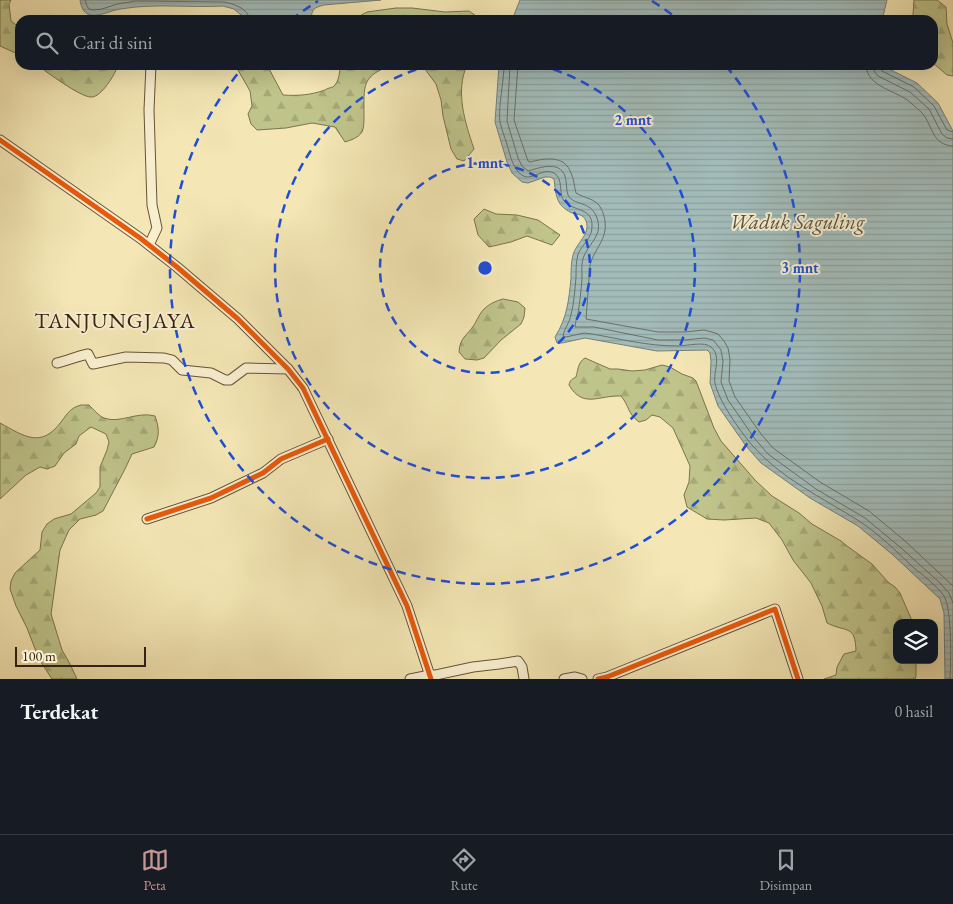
<!DOCTYPE html>
<html lang="id">
<style>
body{margin:0;font-family:"EB Garamond",serif;background:#242831;color:#f1f3f6}
.controls{position:absolute;right:15px;bottom:15px;display:grid;overflow:hidden;border-radius:10px;box-shadow:0 5px 20px #0002}
.controls button{width:45px;height:45px;display:grid;place-items:center;padding:0;border:0;border-bottom:1px solid #363941;background:#171b24;color:#f1f3f6;font:25px sans-serif}
.scale{position:absolute;left:15px;bottom:12px;width:131px;box-sizing:border-box;padding-left:5px;border:2px solid #372212;border-top:0;font-size:14px;line-height:18px;white-space:nowrap;color:#372212;-webkit-text-stroke:4px #f8efcf;paint-order:stroke}
.list{margin:0;padding:0;list-style:none}
h2{display:flex;justify-content:space-between;align-items:center;height:65px;margin:0;padding:0 20px;font-size:21px}
h2 small{font-size:16px;font-weight:400;color:#9ea1a6}
.icon{flex:none;width:28px;height:28px;fill:none;stroke:currentColor;stroke-width:2;stroke-linecap:round;stroke-linejoin:round}
.map{position:relative;flex:none;width:953px;height:679px;overflow:hidden}
.search{position:absolute;background:#171b24;box-shadow:0 5px 20px #0002;left:15px;right:15px;top:15px;height:55px;display:flex;align-items:center;gap:12px;box-sizing:border-box;padding:0 18px;border-radius:15px;color:#9ea1a6;font-size:19px}
.sheet{height:155px;background:#171b24}
nav{display:flex;justify-content:space-around;align-items:center;box-sizing:border-box;height:70px;border-top:1px solid #363941;background:#171b24;font-size:14px;color:#9ea1a6}
nav a{display:grid;justify-items:center;gap:2px}
nav .on{color:#c59692}
.map>svg:first-child{display:block}
.forest{fill:url(#forest-firs);stroke:#7b734e}
.water{fill:url(#water-rules);stroke:#777e77}
.lines{fill:none;stroke-linecap:round;stroke-linejoin:round}
.shore{stroke:#6c6f66;stroke-width:1}
.street-casing{stroke:#66533b;stroke-width:11}
.street{stroke:#f8efcf;stroke-width:9}
.cycleway-casing{stroke:#f8efcf;stroke-width:8}
.cycleway{stroke:#e8590c;stroke-width:5}
.ring{fill:none;stroke:#1d4ed8;stroke-width:2.5;stroke-dasharray:9 6}
.labels{text-anchor:middle;dominant-baseline:central;stroke-width:4;stroke-linejoin:round;paint-order:stroke}
.water-label{font-size:21px;font-style:italic;fill:#575044;stroke:#f8efcf}
.quarter-label{font-size:22px;letter-spacing:1px;fill:#372212;stroke:#f8efcf}
.centre{fill:#1d4ed8;stroke:#f8efcf;stroke-width:2.5}
.ring-label{font-size:15px;text-anchor:middle;font-weight:bold;fill:#1d4ed8;stroke:#f8efcf;stroke-width:4;stroke-linejoin:round;paint-order:stroke}
</style>
<div class="map">
<svg width="953" height="679" viewBox="0 0 953 679">
<defs>
<pattern id="forest-firs" width="22" height="20" patternUnits="userSpaceOnUse" patternTransform="scale(1.25)"><rect width="22" height="20" fill="#bfc48b"/><path d="M5 1l3.5 6h-7zM16 11l3.5 6h-7z" fill="#a5a877"/></pattern>
<pattern id="water-rules" width="6" height="5" patternUnits="userSpaceOnUse" patternTransform="scale(1.25)"><rect width="6" height="5" fill="#a2bcba"/><path d="M0 2.5h6" fill="none" stroke="#8ca19f"/></pattern>
</defs>
<rect width="100%" height="100%" fill="#f4e7b5"/>
<filter id="stains"><feTurbulence type="fractalNoise" baseFrequency=".004" numOctaves="4"/><feColorMatrix values="0 0 0 0 .2 0 0 0 0 .09 0 0 0 0 .02 0 0 0 .5 -.17"/></filter>
<radialGradient id="worn" r=".72"><stop offset=".6" stop-color="#630" stop-opacity="0"/><stop offset="1" stop-color="#630" stop-opacity=".3"/></radialGradient>
<g class="forest">
<path d="M0,0H11L9,4L11,21L20,28V55L0,46Z"/>
<path d="M914,0H937L946,7L947,24L953,43V76L947,75L933,63V20H914L913,15Z"/>
<path d="M396,8H412L445,12L469,11L476,16V20H352L367,12Z"/>
<path d="M37,65H118C116,73 101,98 91,97C80,97 47,72 37,65Z"/>
<path d="M227,65H267L283,95C298,96 311,95 325,90C326,89 332,87 333,87C339,82 340,72 340,65H394C361,75 364,85 364,116C364,121 364,128 362,132C358,138 351,140 345,142L335,127L312,123L286,128L257,130L251,124L248,114L252,106L250,91L238,70Z"/>
<path d="M422,65H467C455,92 465,122 474,149L464,161L457,159L451,149L443,116L441,100L436,84Z"/>
<path d="M484,209L496,214L517,215L538,220L560,235L552,245L527,236L511,242L489,247L478,235L474,219Z"/>
<path d="M503,299L518,302L525,308L524,317L521,324L501,340L484,358L477,360L465,359L459,352C460,337 467,336 474,325C475,324 477,319 478,318C483,307 492,302 503,299Z"/>
<path d="M585,358L610,369H618L632,371L645,370L662,365L670,367L682,374L693,378L696,381L714,428L721,441L755,480L772,496L799,513L812,524L841,541L847,546L872,564L888,582L895,587L900,593L913,623H897V660H916V676L915,679H824L836,675L837,667L844,654L856,651C855,624 847,633 827,623L822,606L811,583L793,560L782,540L769,523L756,518L724,520L707,519L687,507L684,495L689,482L690,466L673,428L660,417L652,415L646,420L639,422C627,413 630,407 621,396C599,395 583,409 569,385C570,380 572,379 576,377C578,370 578,362 585,358Z"/>
<path d="M81,405H89C93,409 99,416 104,418C120,424 137,411 155,416C159,427 160,436 154,447L132,454L125,469L103,511L96,515L80,519L69,530L60,550L51,614L62,650L70,664L77,679H52L39,659L27,628L16,606L10,589L11,581L15,573L40,550L42,532L47,524L54,519L71,514L96,493L100,487V467L107,450L109,442L106,434L91,427L79,436L76,444L64,453L55,466L47,469L40,467L26,475L0,499V423C24,436 41,449 61,422C68,413 70,408 81,405Z"/>
</g>
<g class="water">
<path d="M80,0H381L324,5C313,8 312,9 311,20H247L234,9L223,6C189,8 154,3 121,9C111,10 100,17 90,15C83,13 81,6 80,0Z"/>
<path d="M520,0H887L882,20H512Z"/>
<path d="M499,65H883L885,67L917,83L938,103L953,131V679H945L944,613L940,599L893,555L858,526L810,498L761,463L746,446L718,406L710,383L711,361L710,353L707,350L657,351L585,338L562,343H557L555,337C567,318 569,300 571,278C571,270 571,263 573,255C576,243 591,234 586,221C583,213 576,215 570,212C566,210 560,205 559,202C555,195 555,186 554,179L550,177H545L528,183L522,182L512,173L507,162L495,122Z"/>
</g>
<g class="lines">
<g class="shore">
<path d="M85,0L87,6L89,9L93,10L102,9L117,4L136,1L224,2C234,4 248,8 250,20"/>
<path d="M504,65C504,82 498,106 500,122C502,131 506,140 508,148C510,155 512,163 516,169C529,188 539,166 554,173C564,179 558,193 564,201C574,212 593,207 592,227C592,238 582,245 578,254C576,262 576,269 576,277C575,289 574,303 571,315C570,322 564,329 563,336L566,337L584,333L592,334C621,339 647,346 678,346C686,346 705,341 711,347C722,356 713,372 715,383C718,400 740,431 752,445C780,478 823,498 859,521C878,533 897,552 914,568C923,575 938,587 944,596C952,609 951,662 950,679"/>
<path d="M510,65L507,121L518,158L522,166L528,171C539,168 559,160 565,176C567,182 566,190 568,195C573,206 591,200 597,218C603,235 590,242 584,256C581,263 582,271 582,279C581,290 580,302 578,313C577,318 575,323 575,327H594L658,340H685L704,338L713,340L718,346L721,350L723,361L721,382L728,400L755,439L768,454L816,489L865,518L900,547L940,583L949,593L953,603"/>
<path d="M518,65L514,120L528,161L530,162C545,158 565,155 571,173C574,179 574,186 576,193C582,197 591,198 597,203C602,208 604,215 605,221C608,239 594,249 590,265L586,319L658,332H685L704,330L712,332L718,334L724,341L728,348L730,359L729,381L735,397L761,434L773,448L820,482L869,511L905,541L953,586"/>
<path d="M866,65C867,88 897,90 911,103C915,107 920,110 923,114C933,127 932,145 953,146"/>
<path d="M874,65V71L878,76L910,92L929,109L942,134L947,138L953,139"/>
<path d="M880,65V68L882,71L914,87L934,106L947,130L953,132"/>
</g>
<defs>
<g id="street">
<path d="M0,140L140,238L177,267L238,319L288,369L303,388L407,606L431,679"/>
<path d="M149,245L157,228L152,205L149,110L151,65"/>
<path d="M57,363C67,361 77,356 88,354L93,364L126,357L164,358L172,360L182,370L211,373L225,380H230L246,368L288,369"/>
<path d="M147,519L211,498L263,473L281,459L328,439"/>
<path d="M410,679L430,675H436L473,667L499,664L518,661L522,667L524,679"/>
<path d="M564,679L575,677L582,679"/>
<path d="M598,679L607,677L775,609L798,679"/>
</g>
</defs>
<use href="#street" class="street-casing"/>
<use href="#street" class="street"/>
<defs>
<g id="cycleway">
<path d="M0,140L140,238L177,267L238,319L288,369L303,388L407,606L431,679"/>
<path d="M147,519L211,498L263,473L281,459L328,439"/>
<path d="M598,679L607,677L775,609L798,679"/>
</g>
</defs>
<use href="#cycleway" class="cycleway-casing"/>
<use href="#cycleway" class="cycleway"/>
</g>
<g class="ring">
<circle cx="485" cy="268" r="105"/>
<path d="M539 65A210 210 0 1 1 431 65"/>
<path d="M291 20A315 315 0 0 1 318 1M652 1A315 315 0 0 1 679 20M726 66A315 315 0 1 1 244 66"/>
</g>
<g class="labels">
<g class="water-label">
<text x="797" y="221">Waduk Saguling</text>
</g>
<g class="quarter-label">
<text x="115" y="320">TANJUNGJAYA</text>
</g>
</g>
<circle cx="485" cy="268" r="8" class="centre"/>
<g class="ring-label">
<text x="633" y="125">2 mnt</text>
<text x="485" y="168">1 mnt</text>
<text x="800" y="273">3 mnt</text>
</g>
<rect width="100%" height="100%" filter="url(#stains)"/>
<rect width="100%" height="100%" fill="url(#worn)"/>
</svg>
<div class="controls">
<button><svg class="icon" aria-label="layers" viewBox="0 0 24 24"><path d="M12 4l9 5-9 5-9-5zM3 14l9 5 9-5"/></svg></button>
</div>
<div class="scale">100 m</div>
<div class="search"><svg class="icon" aria-label="search" viewBox="0 0 24 24"><circle cx="10" cy="10" r="6"/><path d="M15 15l6 6"/></svg>Cari di sini</div>
</div>
<section class="sheet">
<h2>Terdekat<small>0 hasil</small></h2>
<ul class="list">
</ul>
</section>
<nav>
<a class="on"><svg class="icon" aria-label="map" viewBox="0 0 24 24"><path d="M3 6l6-2 6 2 6-2v14l-6 2-6-2-6 2zM9 4v14M15 6v14"/></svg>Peta</a>
<a><svg class="icon" aria-label="directions" viewBox="0 0 24 24"><path d="M12 3l9 9-9 9-9-9zM9 14v-3h6M13 9l2 2-2 2"/></svg>Rute</a>
<a><svg class="icon" aria-label="saved" viewBox="0 0 24 24"><path d="M7 4h10v16l-5-4-5 4z"/></svg>Disimpan</a>
</nav>
